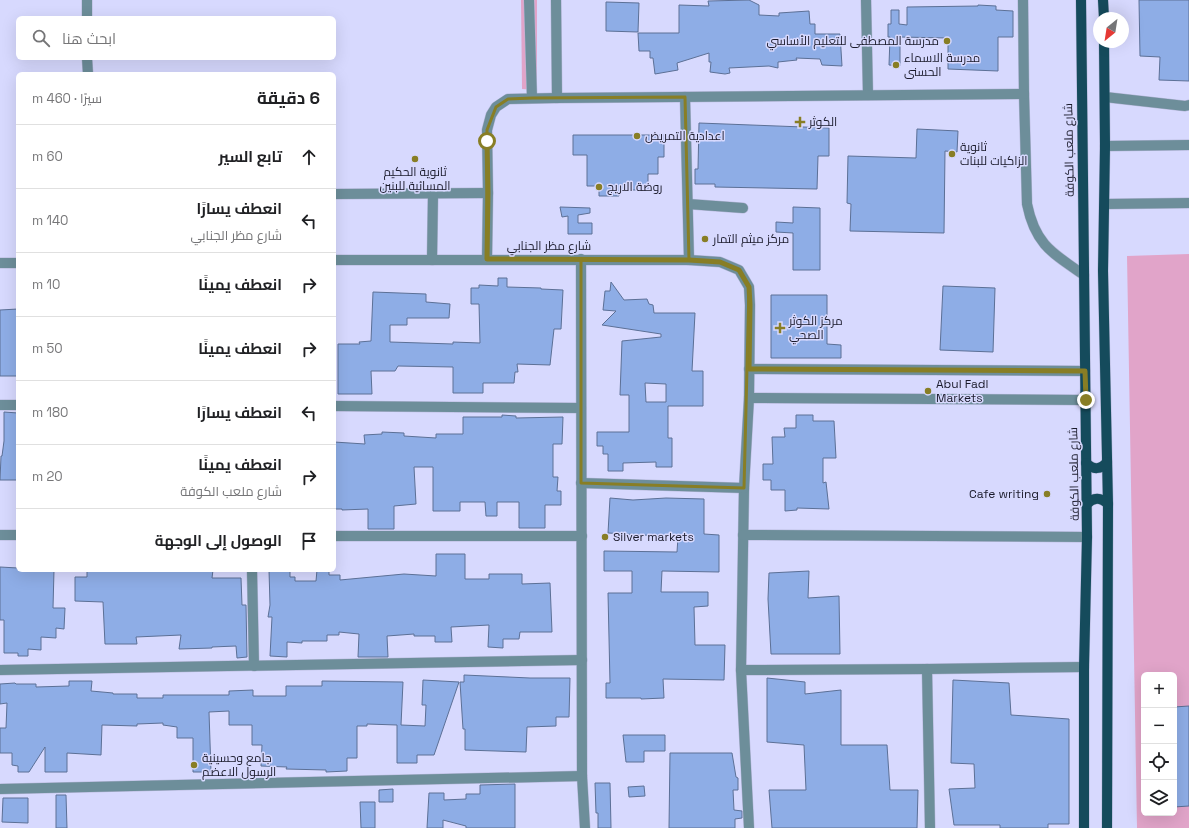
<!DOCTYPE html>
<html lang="ar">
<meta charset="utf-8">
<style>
body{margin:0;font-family:"Space Grotesk",Cairo,sans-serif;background:#f6f6f6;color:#202124;direction:rtl}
.controls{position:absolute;right:12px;bottom:12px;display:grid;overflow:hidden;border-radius:6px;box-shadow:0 4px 16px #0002}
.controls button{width:36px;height:36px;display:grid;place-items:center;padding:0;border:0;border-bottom:1px solid #e0e0e0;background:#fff;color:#202124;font:20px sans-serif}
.compass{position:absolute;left:1093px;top:12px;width:36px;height:36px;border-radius:50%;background:#fff;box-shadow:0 4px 16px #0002;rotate:210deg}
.stop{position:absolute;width:12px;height:12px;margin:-9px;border:3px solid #887e25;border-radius:50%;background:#fff}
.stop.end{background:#887e25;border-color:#fff;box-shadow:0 1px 4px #0008}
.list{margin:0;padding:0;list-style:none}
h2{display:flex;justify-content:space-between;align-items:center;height:52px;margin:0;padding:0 16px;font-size:17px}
h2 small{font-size:13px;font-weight:400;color:#757577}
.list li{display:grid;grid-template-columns:26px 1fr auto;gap:12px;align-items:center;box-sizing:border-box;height:64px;padding:0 16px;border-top:1px solid #e0e0e0}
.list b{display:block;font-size:15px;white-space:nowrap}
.list p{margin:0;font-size:13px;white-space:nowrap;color:#757577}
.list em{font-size:13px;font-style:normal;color:#757577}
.icon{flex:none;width:22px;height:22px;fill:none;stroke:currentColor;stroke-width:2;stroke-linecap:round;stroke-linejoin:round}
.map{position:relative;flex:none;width:1189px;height:828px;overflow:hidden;direction:ltr}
.search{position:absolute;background:#fff;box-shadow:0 4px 16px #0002;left:16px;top:16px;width:320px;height:44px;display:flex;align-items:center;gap:10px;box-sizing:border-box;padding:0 14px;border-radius:6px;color:#757577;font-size:15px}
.panel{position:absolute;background:#fff;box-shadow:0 4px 16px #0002;left:16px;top:72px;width:320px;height:500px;border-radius:6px;direction:rtl}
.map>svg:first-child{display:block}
.green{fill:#e1a4c9;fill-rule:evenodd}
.building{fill:#8eade6;stroke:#5c7096;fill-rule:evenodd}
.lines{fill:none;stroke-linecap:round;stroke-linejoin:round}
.minor-casing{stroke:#b5b7d8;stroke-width:11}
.major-casing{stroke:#b5b7d8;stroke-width:11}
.minor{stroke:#6d8e9a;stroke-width:10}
.major{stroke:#154b5c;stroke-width:10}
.route{stroke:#887e25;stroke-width:5}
.marked{fill:none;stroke:#887e25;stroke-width:3;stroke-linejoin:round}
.poi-dot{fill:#887e25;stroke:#d7d9fe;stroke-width:1.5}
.labels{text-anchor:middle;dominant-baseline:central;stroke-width:3;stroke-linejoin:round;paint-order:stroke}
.poi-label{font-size:12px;fill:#1a1a2b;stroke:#d7d9fe;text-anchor:start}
.street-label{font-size:12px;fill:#1a1a2b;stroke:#d7d9fe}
</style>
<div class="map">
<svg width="1189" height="828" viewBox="0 0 1189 828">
<rect width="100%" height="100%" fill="#d7d9fe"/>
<g class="green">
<path d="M521,0H537V90L522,89Z"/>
<path d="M1189,254V828H1137L1127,256ZM1144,675H1174V813H1144Z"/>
</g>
<g class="building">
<path d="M749,0L759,5V15L779,16V13L809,11L810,24H815V34H840L842,66L822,65L820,59L796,58L797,60L778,62V68L769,66L729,68L730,73L725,74L710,72L711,62H709V53L677,63L678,70L655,74L653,58H650V51H639L638,33H679V5L709,6L708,1Z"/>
<path d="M1139,0H1189V81L1159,80L1160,57L1140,56Z"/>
<path d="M606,2L639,3L638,32L606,31Z"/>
<path d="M978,5L996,6V10L1013,11V37H998V71L948,69V38L900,37V66L889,65L890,37H888V24H891V10H899V24L907,25V7L978,6Z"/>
<path d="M699,123L829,128V156H818L817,189L715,187V184H695V169H698Z"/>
<path d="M917,129L958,131L957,152L945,151L944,233L850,231L851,204L847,203L848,156L916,158Z"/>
<path d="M573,135H664V157H658V174H648V190H619V196H599V186H587V155H573Z"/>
<path d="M560,207L590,208V213L578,215V223H592V234H568V216L562,217Z"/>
<path d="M793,207L820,208V270H793V233L776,232V222L793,223Z"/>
<path d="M498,278H507V287L541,288V289L563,290L561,329H554L550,365L517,364L518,372H515L514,383H483V393H453V367L398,366L395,371H371L372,394H338V344H360L359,342L371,341L373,292L426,294V302L450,304L449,318H407V325H390V342L453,344V342L480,343L479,304H471V288H479V285L498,286Z"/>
<path d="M611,282L624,300L647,299L649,304L653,305L654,313H695L692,371H703V406H668V438H672V467H656V462L623,463V471H608V454H603V446H597V432H629V395H620L622,341L661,337V334L602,325L616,311L603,310L605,291H610ZM645,383L666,384V402H646Z"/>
<path d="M943,286L995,288L993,352L940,350Z"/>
<path d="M771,295H827V344L841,345V358H771Z"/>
<path d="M18,309V376H0V310Z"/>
<path d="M4,412L18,413V480H0L1,456H2L4,441Z"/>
<path d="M502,415L516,416V418L563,417L562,444H553V477H558L557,491H561V505H545V528H519V502H497V516H486L485,502H460V511H433V467H414L416,504L394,506V529H368V509L342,510V509H334V442L365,444L364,435L382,434V432L404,433V436L436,438V434H463V417H502Z"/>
<path d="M796,415H813V421H834L836,458H823V483L826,482L829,509L797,508V510L785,511V490H771V480H763V464H773L772,437H785L784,428H796Z"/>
<path d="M610,498L633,500L666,498L704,499V534L719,535V572L662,571L661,592H708V606L694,607L695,645H725L724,680L663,679L664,698L641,699V698H606V683H610L608,593H632V571H604V551L677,552L678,537L608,533Z"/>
<path d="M436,554H465V579H489V574H522V584L550,583L552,632H520L519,639H503V648L488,647L489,625L451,627L452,642H435V636H414V634L387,636L388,657H358L359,634L339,632V635H327V641H302V643L287,642V657L270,656L272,617H268L270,605L269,570H290V577H295V581H316L317,570H329V575H340V580L404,574L436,576Z"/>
<path d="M0,567L18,568V570H54L53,608H65L64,629L56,628V638L41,637V650L28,649V656H18V653H4V620H0Z"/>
<path d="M87,570H213L212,578H241L242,605H246L247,657L237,658L236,646L212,647V648L179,649L181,635L136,637L137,644H105L103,602L75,601V577H87Z"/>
<path d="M809,571L808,598L839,596L840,654H771L768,599L769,573Z"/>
<path d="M464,675L530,678H570L569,717H556V726L527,727L526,752L465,750V729H463L460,682H464Z"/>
<path d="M767,678L805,682V694L841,690V745H887L890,790H918L917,828H772L769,790H806L804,745L767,742Z"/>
<path d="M423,680L459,682L434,755H417V763H397V725L367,724V726H357V758H347V771L326,772V770L286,769L287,767L261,766L262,745H252V725H229V711L209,712L211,772H193V738H177V727L163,725V723L137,724V726L102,725L101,755L67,753V772H45V747L29,772H18V766L12,765V753H0V728H6L7,703L0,704V684L15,683L16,684H36V687L69,686V681H92L91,691L113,693V694H137V698H163V695H229V691L253,690V696H286V686H322V681L403,682L401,725L425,726L426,705H422Z"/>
<path d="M953,680L1009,683L1011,715L1069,719V824H1048V828H1000V825H954L949,789L975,788L974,764L951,763Z"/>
<path d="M1189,706V806L1174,807V707Z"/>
<path d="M623,735H665V751H644V762H626Z"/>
<path d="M670,753H732L736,777L738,778V790H733L734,810L742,811V818L735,819V828H669Z"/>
<path d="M595,783H610L611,828H598V813H596Z"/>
<path d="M515,784V828H466V826L443,820V828H427L429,793H444V800L466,799V794H480V785Z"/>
<path d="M644,786L645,796L629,797L628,787Z"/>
<path d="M393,789V802H379V790Z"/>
<path d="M56,795H66L67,828H56Z"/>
<path d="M3,798H28V823L2,822Z"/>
<path d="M360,802H375V828H361Z"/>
</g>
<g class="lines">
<defs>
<g id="minor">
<path d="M87,0V18"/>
<path d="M529,0L532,98"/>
<path d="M556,0L557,98"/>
<path d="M866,0L868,95"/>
<path d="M1023,0L1024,94L1027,204C1035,244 1052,253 1084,275"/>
<path d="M87,58L88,74"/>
<path d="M685,97L689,260"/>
<path d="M1105,97L1185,106L1189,105"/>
<path d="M1105,146L1189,145"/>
<path d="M334,194L488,193"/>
<path d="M688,204L743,208"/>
<path d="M1105,204L1189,203"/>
<path d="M487,259L488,193L487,130L491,115L496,107L508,99L557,98L1024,94"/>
<path d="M581,259L582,776L585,828"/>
<path d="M334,260H689L720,262L739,270L749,287L750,305L749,398L744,488L741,670L749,828"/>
<path d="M432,260L433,194"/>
<path d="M0,263H18"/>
<path d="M749,369L1085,371"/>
<path d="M749,398L1086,400"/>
<path d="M0,405H18"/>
<path d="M334,406L581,408"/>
<path d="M581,483L744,488"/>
<path d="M0,535H18"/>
<path d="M743,535L1087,537"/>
<path d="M334,536H582"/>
<path d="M252,570L254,666"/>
<path d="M927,669L930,828"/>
<path d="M0,670L582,660"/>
<path d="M741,670L927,669L1084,667"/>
<path d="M0,789L582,776"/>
</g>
<g id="major">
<path d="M1081,0L1087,537L1084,667V828"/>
<path d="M1103,0L1104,18"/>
<path d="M1104,42L1105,146L1103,271L1108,504L1107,828"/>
<path d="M1086,463C1093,470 1101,470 1107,462"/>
<path d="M1087,504C1093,497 1101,497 1108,504"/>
</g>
</defs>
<use href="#minor" class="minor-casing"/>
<use href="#major" class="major-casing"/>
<use href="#minor" class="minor"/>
<use href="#major" class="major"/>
</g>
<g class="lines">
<path class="route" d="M487,141L488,193L487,259L689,260L720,262L739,270L749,287L750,305L749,369L1085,371L1086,400"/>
</g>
<path class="marked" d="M685,97L689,260L720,262L739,270L749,287L744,488L581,483V259H487V130L496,107L508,99L532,98Z"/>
<g class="poi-dot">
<circle cx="947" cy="41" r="4"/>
<circle cx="896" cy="65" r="4"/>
<path d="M798 116h4v4h4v4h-4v4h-4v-4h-4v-4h4z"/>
<circle cx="637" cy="136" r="4"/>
<circle cx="952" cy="154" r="4"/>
<circle cx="415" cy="159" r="4"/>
<circle cx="599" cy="187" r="4"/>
<circle cx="705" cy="239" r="4"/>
<path d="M778 322h4v4h4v4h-4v4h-4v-4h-4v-4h4z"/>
<circle cx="928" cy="391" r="4"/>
<circle cx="1047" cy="494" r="4"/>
<circle cx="605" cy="537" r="4"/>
<circle cx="194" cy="765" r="4"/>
</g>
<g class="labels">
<g class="poi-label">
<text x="939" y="41" text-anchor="end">مدرسة المصطفى للتعليم الأساسي</text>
<text x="904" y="58">مدرسة الاسماء<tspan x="904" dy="14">الحسنى</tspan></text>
<text x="809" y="122">الكوثر</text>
<text x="645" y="136">اعدادية التمريض</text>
<text x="960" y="147">ثانوية<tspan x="960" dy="14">الزاكيات للبنات</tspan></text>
<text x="415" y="172" text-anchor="middle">ثانوية الحكيم<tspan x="415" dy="14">المسائية للبنين</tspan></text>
<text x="607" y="187">روضة الاريج</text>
<text x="713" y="239">مركز ميثم التمار</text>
<text x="789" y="321">مركز الكوثر<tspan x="789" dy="14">الصحي</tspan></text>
<text x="936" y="384">Abul Fadl<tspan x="936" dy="14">Markets</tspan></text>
<text x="1039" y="494" text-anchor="end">Cafe writing</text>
<text x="613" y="537">Silver markets</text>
<text x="202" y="758">جامع وحسينية<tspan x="202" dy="14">الرسول الاعضم</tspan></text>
</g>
<g class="street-label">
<text transform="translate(1069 150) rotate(-91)">شارع ملعب الكوفة</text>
<text x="549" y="246">شارع مظر الجنابي</text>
<text transform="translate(1074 474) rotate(-91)">شارع ملعب الكوفة</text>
</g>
</g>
</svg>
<div class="controls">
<button>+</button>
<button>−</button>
<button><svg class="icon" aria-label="locate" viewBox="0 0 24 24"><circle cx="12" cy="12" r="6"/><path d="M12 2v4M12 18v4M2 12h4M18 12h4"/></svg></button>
<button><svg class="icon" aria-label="layers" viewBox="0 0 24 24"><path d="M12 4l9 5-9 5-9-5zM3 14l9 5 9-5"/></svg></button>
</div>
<svg class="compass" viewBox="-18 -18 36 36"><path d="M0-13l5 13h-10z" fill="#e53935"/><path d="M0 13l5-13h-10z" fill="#757577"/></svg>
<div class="stop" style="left:487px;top:141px"></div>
<div class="stop end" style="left:1086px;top:400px"></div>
<div class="search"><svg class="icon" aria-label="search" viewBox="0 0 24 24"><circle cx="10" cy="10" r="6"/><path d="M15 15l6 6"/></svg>ابحث هنا</div>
<section class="panel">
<h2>6 دقيقة<small>سيرًا · 460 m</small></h2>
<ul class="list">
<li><svg class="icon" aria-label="ahead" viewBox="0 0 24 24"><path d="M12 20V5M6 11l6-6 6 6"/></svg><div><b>تابع السير</b></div><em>60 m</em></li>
<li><svg class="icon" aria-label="left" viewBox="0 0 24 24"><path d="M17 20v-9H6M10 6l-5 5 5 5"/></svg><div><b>انعطف يسارًا</b><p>شارع مظر الجنابي</p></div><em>140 m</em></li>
<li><svg class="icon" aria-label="right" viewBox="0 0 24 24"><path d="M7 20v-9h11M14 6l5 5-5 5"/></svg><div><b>انعطف يمينًا</b></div><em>10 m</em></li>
<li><svg class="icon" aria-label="right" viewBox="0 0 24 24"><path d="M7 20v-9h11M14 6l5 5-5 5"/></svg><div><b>انعطف يمينًا</b></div><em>50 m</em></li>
<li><svg class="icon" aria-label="left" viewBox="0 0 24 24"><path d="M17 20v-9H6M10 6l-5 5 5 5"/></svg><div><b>انعطف يسارًا</b></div><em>180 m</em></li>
<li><svg class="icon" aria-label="right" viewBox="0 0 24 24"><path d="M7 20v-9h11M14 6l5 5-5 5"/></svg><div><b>انعطف يمينًا</b><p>شارع ملعب الكوفة</p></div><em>20 m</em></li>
<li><svg class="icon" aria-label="arrive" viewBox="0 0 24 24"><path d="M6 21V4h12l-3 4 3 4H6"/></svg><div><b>الوصول إلى الوجهة</b></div></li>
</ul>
</section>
</div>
